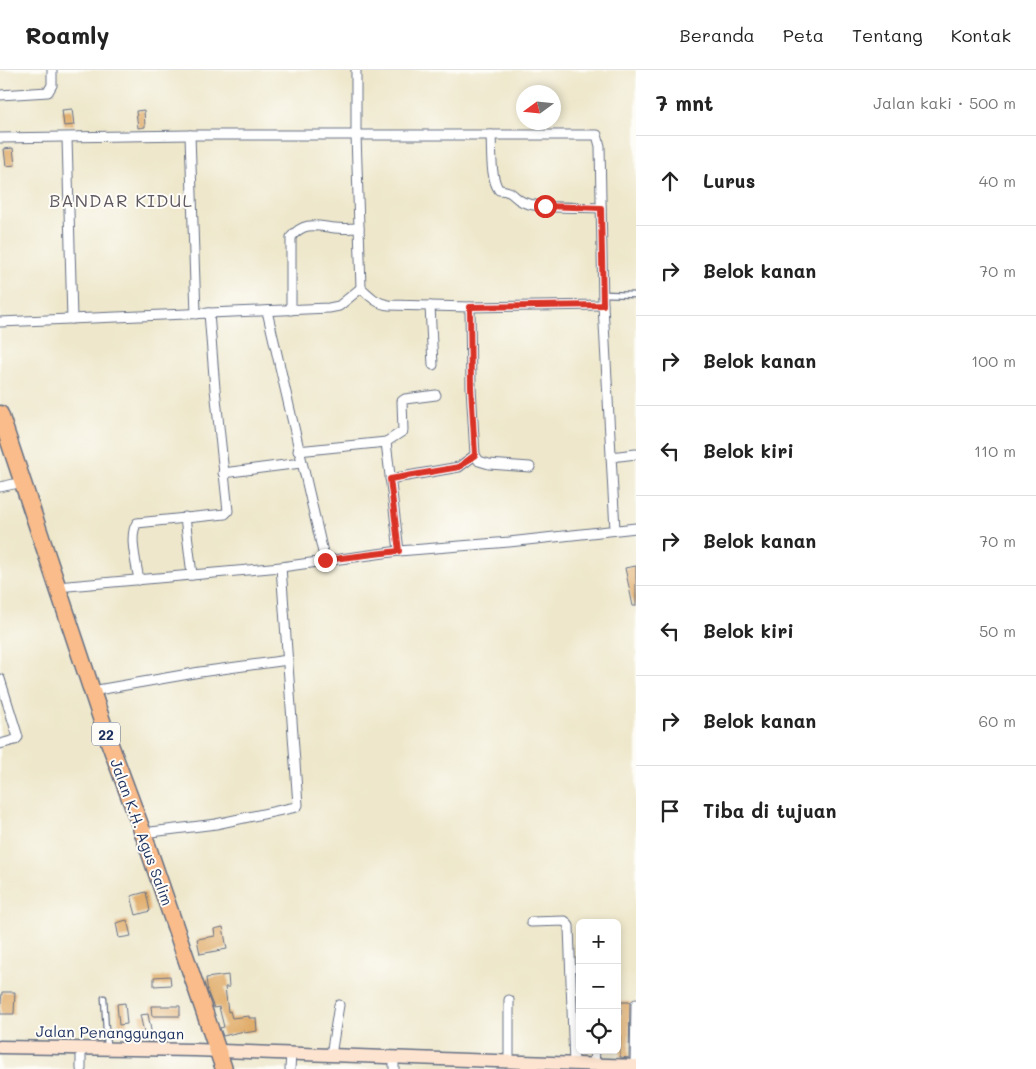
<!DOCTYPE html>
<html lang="id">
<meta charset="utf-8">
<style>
body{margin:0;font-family:Mali,sans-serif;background:#f2f2f2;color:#222}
.controls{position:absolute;right:15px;bottom:15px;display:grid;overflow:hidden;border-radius:8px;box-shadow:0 2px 8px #0003}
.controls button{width:45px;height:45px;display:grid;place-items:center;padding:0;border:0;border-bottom:1px solid #e0e0e0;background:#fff;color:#222;font:25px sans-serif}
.compass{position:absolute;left:516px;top:15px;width:45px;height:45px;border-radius:50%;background:#fff;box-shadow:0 2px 8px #0003;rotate:255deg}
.stop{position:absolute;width:15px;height:15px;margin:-11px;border:4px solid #d93025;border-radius:50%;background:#fff}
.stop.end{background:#d93025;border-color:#fff;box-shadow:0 1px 5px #0008}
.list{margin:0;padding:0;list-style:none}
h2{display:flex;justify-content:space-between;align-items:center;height:65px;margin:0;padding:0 20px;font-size:21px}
h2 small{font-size:16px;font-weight:400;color:#767676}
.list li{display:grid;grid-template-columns:32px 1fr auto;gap:15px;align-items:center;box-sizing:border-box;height:90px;padding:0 20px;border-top:1px solid #e0e0e0}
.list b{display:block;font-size:19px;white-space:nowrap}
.list em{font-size:16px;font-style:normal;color:#767676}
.icon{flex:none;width:28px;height:28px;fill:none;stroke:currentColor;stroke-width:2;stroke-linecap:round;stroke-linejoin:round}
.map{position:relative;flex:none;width:636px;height:999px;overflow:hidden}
header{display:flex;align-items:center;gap:30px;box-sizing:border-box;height:70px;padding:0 25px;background:#fff;border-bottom:1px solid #e0e0e0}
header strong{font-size:24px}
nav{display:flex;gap:28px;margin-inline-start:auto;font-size:18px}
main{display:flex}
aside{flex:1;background:#fff}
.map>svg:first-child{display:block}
.building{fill:#e0ab68}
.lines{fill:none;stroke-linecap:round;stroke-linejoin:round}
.lane-casing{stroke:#656f84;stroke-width:7}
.street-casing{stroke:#656f84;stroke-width:11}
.secondary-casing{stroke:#656f84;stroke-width:15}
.highway-casing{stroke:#656f84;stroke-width:19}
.lane{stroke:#fff;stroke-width:4.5}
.street{stroke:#fff;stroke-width:9}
.secondary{stroke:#fde4d0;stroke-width:12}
.highway{stroke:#f9bc8a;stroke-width:16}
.route{stroke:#d93025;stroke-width:6}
.labels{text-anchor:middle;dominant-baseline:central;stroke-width:4;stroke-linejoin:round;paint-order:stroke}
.shield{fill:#fdfcf7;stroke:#5f6c8c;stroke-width:1}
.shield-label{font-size:14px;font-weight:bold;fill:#1b2f5e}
.street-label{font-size:15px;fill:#1b2f5e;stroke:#fdfcf7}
.quarter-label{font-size:18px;letter-spacing:1px;fill:#605a62;stroke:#fdfcf7}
</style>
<header>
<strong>Roamly</strong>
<nav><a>Beranda</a><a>Peta</a><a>Tentang</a><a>Kontak</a></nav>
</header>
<main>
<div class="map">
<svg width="636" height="999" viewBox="0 0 636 999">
<rect width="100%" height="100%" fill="#fdfcf7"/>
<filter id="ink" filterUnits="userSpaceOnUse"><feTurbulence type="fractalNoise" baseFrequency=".02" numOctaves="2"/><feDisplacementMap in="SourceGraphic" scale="10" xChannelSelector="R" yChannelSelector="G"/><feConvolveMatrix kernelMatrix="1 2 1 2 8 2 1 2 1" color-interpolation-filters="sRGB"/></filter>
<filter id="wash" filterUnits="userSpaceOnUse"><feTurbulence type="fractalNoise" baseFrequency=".0096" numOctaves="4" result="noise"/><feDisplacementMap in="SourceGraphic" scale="20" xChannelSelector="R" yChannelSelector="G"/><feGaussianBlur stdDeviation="1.12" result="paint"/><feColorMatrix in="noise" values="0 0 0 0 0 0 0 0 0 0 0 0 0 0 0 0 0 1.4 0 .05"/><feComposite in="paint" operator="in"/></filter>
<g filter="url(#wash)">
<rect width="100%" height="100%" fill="#eee7cb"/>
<g id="blocks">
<g class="building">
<path d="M72,39L74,55L64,56L62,40Z"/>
<path d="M144,40L145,57L138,58L136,41Z"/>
<path d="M13,78L15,95L6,96L4,79Z"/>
<path d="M636,496V536H633L625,498Z"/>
<path d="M146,822L150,841L136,845L131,826Z"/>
<path d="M127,850L131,866L119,868L116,853Z"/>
<path d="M223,857L227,879L200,884L197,869L215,866L214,859Z"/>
<path d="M228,905L229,917H225L228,942L230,941L232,948L249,946V948H256L257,961L244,963V961L223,966L220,958L224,957L219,937L214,938L208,923L206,908Z"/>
<path d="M170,906L171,915L154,916V907Z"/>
<path d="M2,922H15L14,944H0Z"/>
<path d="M621,932H630L629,988L620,987Z"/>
<path d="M125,933L127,954L119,955L117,934Z"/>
<path d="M151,936H180V946H152Z"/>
<path d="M148,944L153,971H146L140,945Z"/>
</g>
</g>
</g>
<g filter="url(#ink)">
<use href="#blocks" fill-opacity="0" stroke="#656f84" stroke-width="1"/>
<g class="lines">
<defs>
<g id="lane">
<path d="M603,224L636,225"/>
<path d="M104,928L107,977"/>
</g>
<g id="street">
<path d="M356,0V65L361,218"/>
<path d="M0,25L48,22L52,15V0"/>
<path d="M190,65L196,244"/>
<path d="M491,65C492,80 490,108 499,120C515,121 512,127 523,132C537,139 584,137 601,138"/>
<path d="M0,68L190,65H597L600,76L603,235L615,460"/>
<path d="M67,68L72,249"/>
<path d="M430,236L433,295"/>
<path d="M291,240V167C305,151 316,156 335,158C343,159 351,158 359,158"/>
<path d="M267,241L325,491"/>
<path d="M0,252L329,238L339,236L361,218C370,226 377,234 389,235L470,237L603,235"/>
<path d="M386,372L403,361L402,331L405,329L436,325"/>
<path d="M298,381L386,372L399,481"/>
<path d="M475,385L479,391L489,394L530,397"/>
<path d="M611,387L636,384"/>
<path d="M223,403L301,393"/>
<path d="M390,409L459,397L475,385L471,317L470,237"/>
<path d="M0,417L23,412"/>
<path d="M185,447L192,505"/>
<path d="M139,510C137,496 128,465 137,453L225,444L228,441L215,319L209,243"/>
<path d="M57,517L281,497L399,481L509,472L636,458"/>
<path d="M0,609L18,667L15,670L0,674"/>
<path d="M92,621L200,602L288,590"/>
<path d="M143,763L216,754L296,737L298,735L281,497"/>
<path d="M531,852L565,851L569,856L574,994"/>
<path d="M509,930V992"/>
<path d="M331,985L339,935"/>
<path d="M594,995L595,980"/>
<path d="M635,996L636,934"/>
<path d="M81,999V978"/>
<path d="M290,999L291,984"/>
<path d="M394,999V988"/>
</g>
<path id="secondary" d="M0,977L195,980L636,996"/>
<path id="highway" d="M0,344L108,669L143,763L224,999"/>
</defs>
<use href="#lane" class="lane-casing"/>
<use href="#street" class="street-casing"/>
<use href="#secondary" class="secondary-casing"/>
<use href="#highway" class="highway-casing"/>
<use href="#lane" class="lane"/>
<use href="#street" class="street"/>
<use href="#secondary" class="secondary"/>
<use href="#highway" class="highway"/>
</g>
</g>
<g class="lines" filter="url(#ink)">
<path class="route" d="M325,490L399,481L390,409L459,397L475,385L471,317L470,237L603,235L601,138L545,136"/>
</g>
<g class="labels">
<rect class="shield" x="92" y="652.5" width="28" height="23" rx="4"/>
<g class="shield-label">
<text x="106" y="664">22</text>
</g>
<g class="street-label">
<text transform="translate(142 762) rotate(70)">Jalan K.H. Agus Salim</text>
<text transform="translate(110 962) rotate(1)">Jalan Penanggungan</text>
</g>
<g class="quarter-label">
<text x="121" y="130">BANDAR KIDUL</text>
</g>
</g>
</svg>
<div class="controls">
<button>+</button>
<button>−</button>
<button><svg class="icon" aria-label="locate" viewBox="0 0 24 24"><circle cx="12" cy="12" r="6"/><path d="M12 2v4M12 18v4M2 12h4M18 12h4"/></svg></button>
</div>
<svg class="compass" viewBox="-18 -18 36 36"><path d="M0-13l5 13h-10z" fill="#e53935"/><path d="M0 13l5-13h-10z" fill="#767676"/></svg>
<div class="stop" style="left:545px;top:136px"></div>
<div class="stop end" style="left:325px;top:490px"></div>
</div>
<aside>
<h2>7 mnt<small>Jalan kaki · 500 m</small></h2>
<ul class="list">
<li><svg class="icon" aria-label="ahead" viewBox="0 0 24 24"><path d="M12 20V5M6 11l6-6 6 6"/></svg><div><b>Lurus</b></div><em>40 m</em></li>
<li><svg class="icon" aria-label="right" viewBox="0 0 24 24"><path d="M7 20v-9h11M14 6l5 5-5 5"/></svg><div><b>Belok kanan</b></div><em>70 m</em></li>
<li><svg class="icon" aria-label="right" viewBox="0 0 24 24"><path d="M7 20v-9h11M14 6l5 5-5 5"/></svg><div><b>Belok kanan</b></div><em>100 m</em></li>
<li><svg class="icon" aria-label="left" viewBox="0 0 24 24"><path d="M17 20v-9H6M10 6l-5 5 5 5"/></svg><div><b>Belok kiri</b></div><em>110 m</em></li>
<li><svg class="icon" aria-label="right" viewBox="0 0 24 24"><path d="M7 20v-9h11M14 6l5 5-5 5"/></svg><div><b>Belok kanan</b></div><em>70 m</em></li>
<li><svg class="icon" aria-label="left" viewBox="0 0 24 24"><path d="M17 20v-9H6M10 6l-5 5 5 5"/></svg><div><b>Belok kiri</b></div><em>50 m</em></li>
<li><svg class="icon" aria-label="right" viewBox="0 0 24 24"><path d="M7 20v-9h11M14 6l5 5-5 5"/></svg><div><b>Belok kanan</b></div><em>60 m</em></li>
<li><svg class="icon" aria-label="arrive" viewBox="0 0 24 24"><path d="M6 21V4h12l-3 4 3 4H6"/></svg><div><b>Tiba di tujuan</b></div></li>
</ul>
</aside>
</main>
